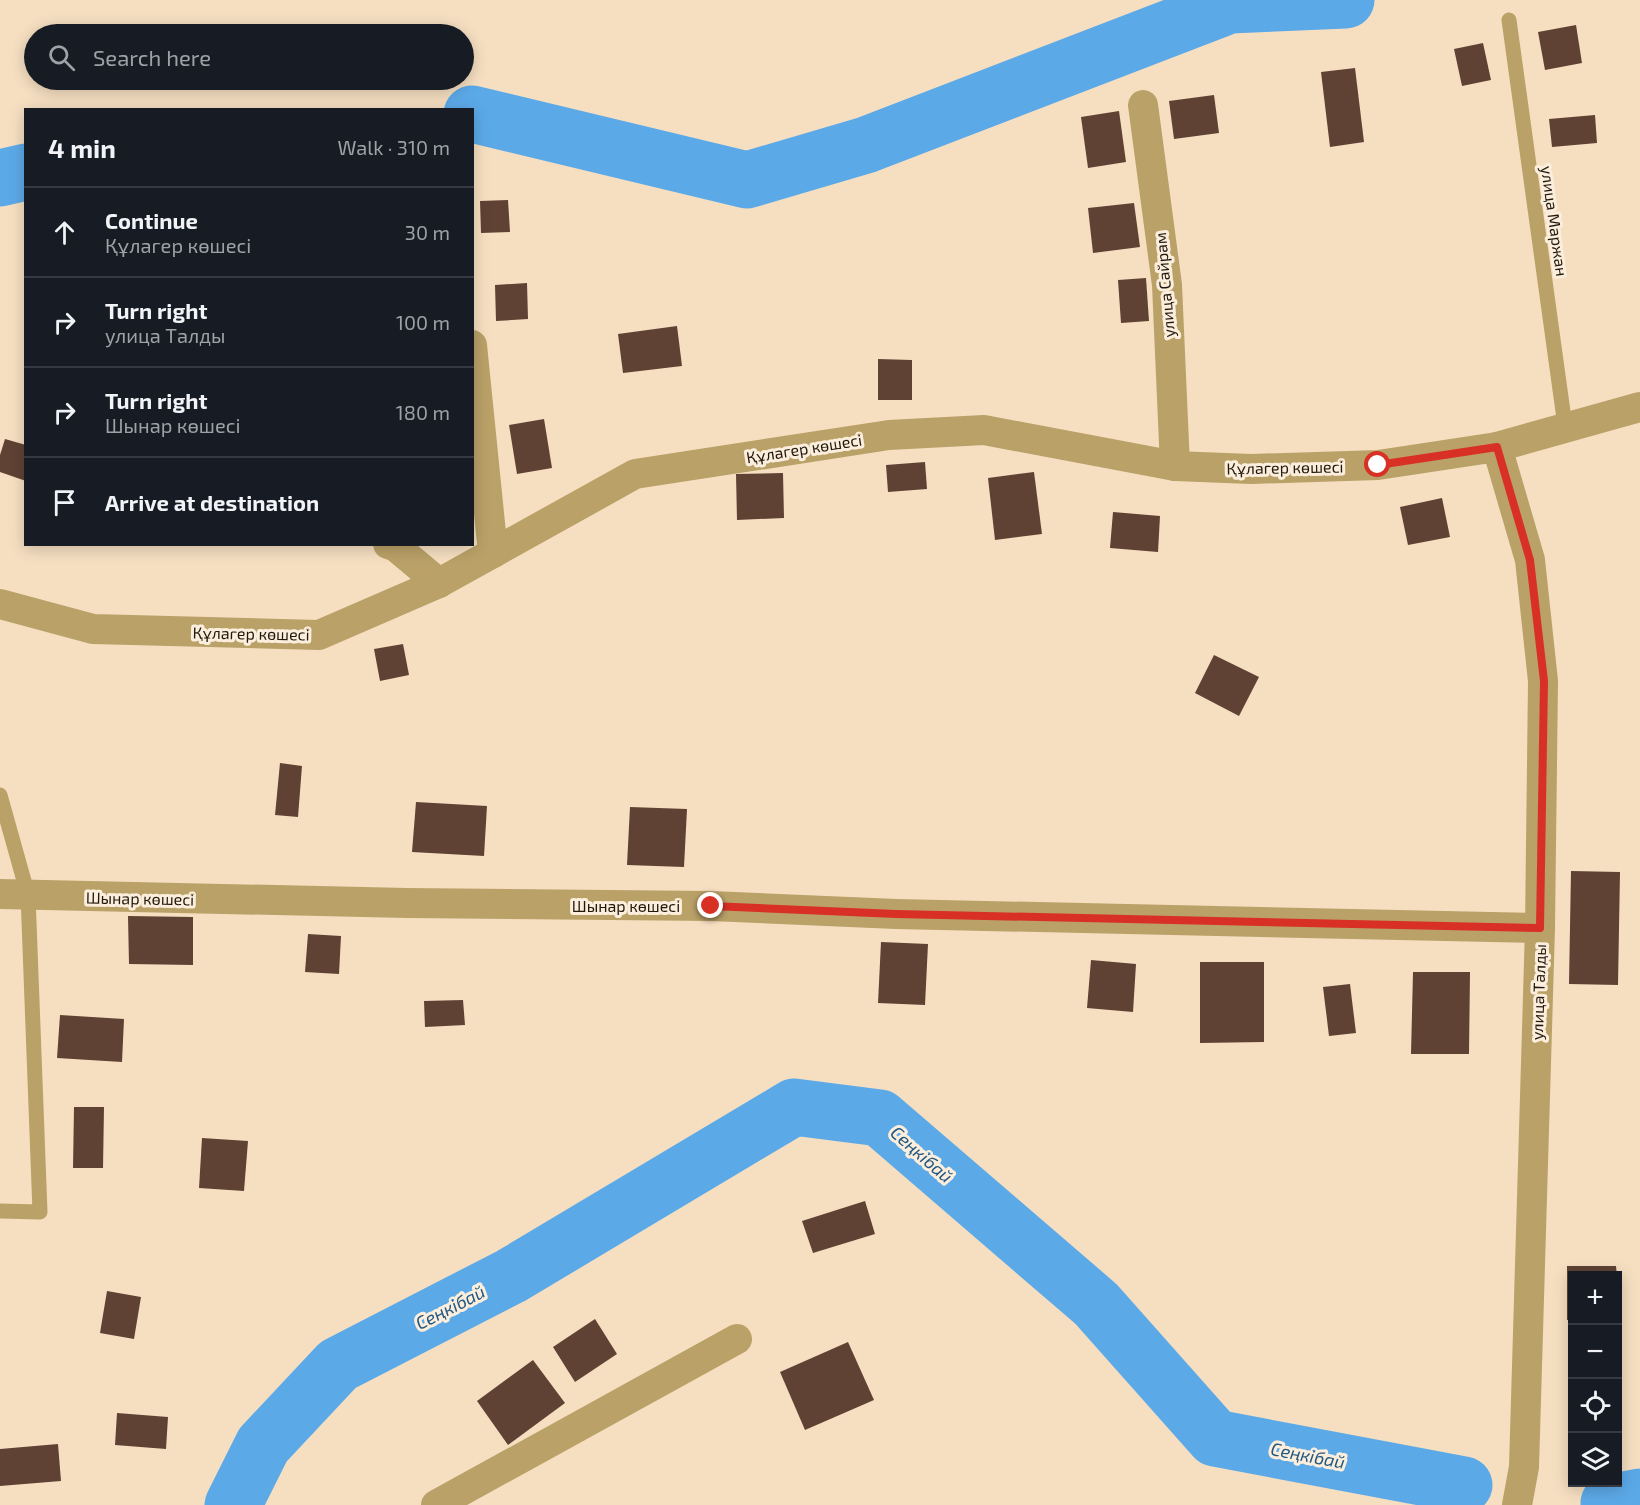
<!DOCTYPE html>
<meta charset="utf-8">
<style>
body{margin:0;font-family:"Exo 2",sans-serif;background:#20242c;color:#f1f3f6}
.controls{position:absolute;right:18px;bottom:18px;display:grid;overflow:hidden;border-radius:0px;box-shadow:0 3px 15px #0003}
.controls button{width:54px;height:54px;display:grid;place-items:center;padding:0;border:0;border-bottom:2px solid #363941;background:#171b24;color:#f1f3f6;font:30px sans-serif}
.stop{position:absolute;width:18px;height:18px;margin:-14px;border:4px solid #d93025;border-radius:50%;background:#fff}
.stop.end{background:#d93025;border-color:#fff;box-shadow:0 2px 6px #0008}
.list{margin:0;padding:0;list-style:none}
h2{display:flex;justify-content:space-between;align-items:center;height:78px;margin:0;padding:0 24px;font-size:26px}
h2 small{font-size:20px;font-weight:400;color:#9ea1a6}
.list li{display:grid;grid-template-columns:39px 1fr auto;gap:18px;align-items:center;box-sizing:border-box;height:90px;padding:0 24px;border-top:2px solid #363941}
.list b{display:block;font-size:22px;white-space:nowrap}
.list p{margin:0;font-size:20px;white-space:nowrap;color:#9ea1a6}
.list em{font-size:20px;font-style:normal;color:#9ea1a6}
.icon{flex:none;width:33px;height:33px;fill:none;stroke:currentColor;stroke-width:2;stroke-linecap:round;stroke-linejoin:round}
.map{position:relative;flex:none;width:1640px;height:1505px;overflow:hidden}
.search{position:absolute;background:#171b24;box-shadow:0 3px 15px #0003;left:24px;top:24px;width:450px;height:66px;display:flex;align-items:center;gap:15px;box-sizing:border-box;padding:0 21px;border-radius:33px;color:#9ea1a6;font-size:22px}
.panel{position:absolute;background:#171b24;box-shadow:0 3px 15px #0003;left:24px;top:108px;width:450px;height:438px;border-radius:0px}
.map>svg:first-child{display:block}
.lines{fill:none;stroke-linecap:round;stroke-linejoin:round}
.river{stroke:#5ca9e8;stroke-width:57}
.building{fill:#5f4234}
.lane{stroke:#baa168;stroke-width:15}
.street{stroke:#baa168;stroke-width:30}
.route{stroke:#d93025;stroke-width:8}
.labels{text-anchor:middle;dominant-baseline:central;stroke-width:6;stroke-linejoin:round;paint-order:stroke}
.street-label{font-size:16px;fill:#21190e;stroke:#fceedc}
.water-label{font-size:18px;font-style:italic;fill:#225882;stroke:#fceedc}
</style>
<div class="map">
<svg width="1640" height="1505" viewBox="0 0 1640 1505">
<rect width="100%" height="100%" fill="#f6dfc1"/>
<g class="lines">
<g class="river">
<path d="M472,114L747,180L866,145L1230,5L1346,0"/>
<path d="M0,178L26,172"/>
<path d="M1609,1503L1640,1497"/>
<path d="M233,1505L263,1445L338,1365L511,1276L794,1107L880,1118L1096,1304L1215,1438L1464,1485"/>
</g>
</g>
<g class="building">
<path d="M1576,25L1582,63L1545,70L1538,32Z"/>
<path d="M1483,43L1491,80L1462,86L1454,49Z"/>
<path d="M1355,68L1364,142L1330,147L1321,72Z"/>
<path d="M1214,95L1219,133L1174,139L1169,101Z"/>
<path d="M1119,111L1126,162L1088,168L1081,117Z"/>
<path d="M1595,115L1597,143L1552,147L1549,119Z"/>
<path d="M508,200L510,232L481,233L480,201Z"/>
<path d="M1134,203L1140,247L1093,253L1088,208Z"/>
<path d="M1146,278L1149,321L1121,323L1118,280Z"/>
<path d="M527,283L528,319L496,321L495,285Z"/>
<path d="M677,326L682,366L623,373L618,334Z"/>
<path d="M878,359L912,360V400H878Z"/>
<path d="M544,419L552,468L517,474L509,425Z"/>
<path d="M5,439L26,445V481L0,472V455Z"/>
<path d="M925,462L927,489L888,492L886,465Z"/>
<path d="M1034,472L1042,534L995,540L988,478Z"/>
<path d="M783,473L784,518L737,520L736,474Z"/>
<path d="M1442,498L1450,537L1408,545L1400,507Z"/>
<path d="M1113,512L1160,516L1158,552L1110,548Z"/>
<path d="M403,644L409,675L380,681L374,649Z"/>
<path d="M1214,655L1259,677L1239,716L1195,693Z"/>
<path d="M280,763L302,766L298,817L275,815Z"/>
<path d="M416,802L487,806L484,856L412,852Z"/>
<path d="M630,807L687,809L684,867L627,865Z"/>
<path d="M1571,871L1620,872L1618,985L1569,984Z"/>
<path d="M128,916L193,917V965L129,964Z"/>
<path d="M308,934L341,936L339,974L305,972Z"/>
<path d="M881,942L928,944L925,1005L878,1003Z"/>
<path d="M1091,960L1136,964L1133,1012L1087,1008Z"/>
<path d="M1200,962H1264V1042L1200,1043Z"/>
<path d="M1413,972H1470L1469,1054H1411Z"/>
<path d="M1350,984L1356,1033L1329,1036L1323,987Z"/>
<path d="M463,1000L465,1025L425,1027L424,1001Z"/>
<path d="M60,1015L124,1019L122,1062L57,1058Z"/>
<path d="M74,1107H104L103,1168H73Z"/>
<path d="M202,1138L248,1141L244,1191L199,1188Z"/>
<path d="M865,1201L875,1234L813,1253L802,1221Z"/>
<path d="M1567,1266H1616L1617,1276H1572V1320H1567Z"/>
<path d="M107,1291L141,1297L134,1339L100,1333Z"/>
<path d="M595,1319L617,1354L575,1382L553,1347Z"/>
<path d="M848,1342L874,1400L805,1430L780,1372Z"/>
<path d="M533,1360L565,1403L508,1445L477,1401Z"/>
<path d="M117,1413L168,1417L166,1449L115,1445Z"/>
<path d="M58,1444L61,1481L0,1486V1449Z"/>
</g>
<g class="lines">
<g class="lane">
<path d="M1509,20L1565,426"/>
<path d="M0,795L28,895L40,1212L0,1211"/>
</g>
<g class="street">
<path d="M1143,105L1167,285L1175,466"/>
<path d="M472,345L493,553"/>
<path d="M1497,447L1530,560L1543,681L1540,928L1524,1467L1517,1505"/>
<path d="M388,544L396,547L439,583"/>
<path d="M0,604L93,629L319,635L439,583L635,474L889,435L984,430L1175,466L1251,469L1378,465L1497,447L1640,407"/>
<path d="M0,894L407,903L711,906L896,914L1540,928"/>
<path d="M436,1505L737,1339"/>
</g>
</g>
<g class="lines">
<path class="route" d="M711,906L896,914L1540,928L1544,681L1530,560L1497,447L1378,465"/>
</g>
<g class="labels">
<g class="street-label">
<text transform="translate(1555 221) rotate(82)">улица Маржан</text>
<text transform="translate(1164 285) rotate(-95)">улица Сайрам</text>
<text transform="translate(804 448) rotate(-9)">Құлагер көшесі</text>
<text transform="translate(1285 467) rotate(-1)">Құлагер көшесі</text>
<text transform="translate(251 633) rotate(1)">Құлагер көшесі</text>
<text transform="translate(140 898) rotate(1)">Шынар көшесі</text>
<text x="626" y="905">Шынар көшесі</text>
<text transform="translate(1538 992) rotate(-88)">улица Талды</text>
</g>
<g class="water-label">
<text transform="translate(922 1154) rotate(41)">Сеңкібай</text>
<text transform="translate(450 1307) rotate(-27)">Сеңкібай</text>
<text transform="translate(1308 1455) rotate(11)">Сеңкібай</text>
</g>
</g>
</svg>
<div class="controls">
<button>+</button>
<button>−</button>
<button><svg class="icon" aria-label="locate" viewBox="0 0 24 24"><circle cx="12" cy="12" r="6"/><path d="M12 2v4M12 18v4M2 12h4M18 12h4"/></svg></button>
<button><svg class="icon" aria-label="layers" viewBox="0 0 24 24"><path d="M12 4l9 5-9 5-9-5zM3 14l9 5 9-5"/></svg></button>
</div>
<div class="stop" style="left:1378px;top:465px"></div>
<div class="stop end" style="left:711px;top:906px"></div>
<div class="search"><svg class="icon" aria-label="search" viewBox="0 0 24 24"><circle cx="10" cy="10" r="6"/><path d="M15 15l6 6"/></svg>Search here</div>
<section class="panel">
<h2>4 min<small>Walk · 310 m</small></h2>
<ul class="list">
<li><svg class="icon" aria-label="ahead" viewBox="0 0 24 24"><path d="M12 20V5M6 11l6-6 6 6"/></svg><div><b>Continue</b><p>Құлагер көшесі</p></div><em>30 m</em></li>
<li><svg class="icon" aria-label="right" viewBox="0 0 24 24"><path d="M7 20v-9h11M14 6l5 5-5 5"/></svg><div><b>Turn right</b><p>улица Талды</p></div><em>100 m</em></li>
<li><svg class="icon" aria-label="right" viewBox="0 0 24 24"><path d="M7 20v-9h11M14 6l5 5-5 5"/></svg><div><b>Turn right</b><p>Шынар көшесі</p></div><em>180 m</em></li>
<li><svg class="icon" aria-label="arrive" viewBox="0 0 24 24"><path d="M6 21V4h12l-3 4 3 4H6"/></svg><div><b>Arrive at destination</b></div></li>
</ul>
</section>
</div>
